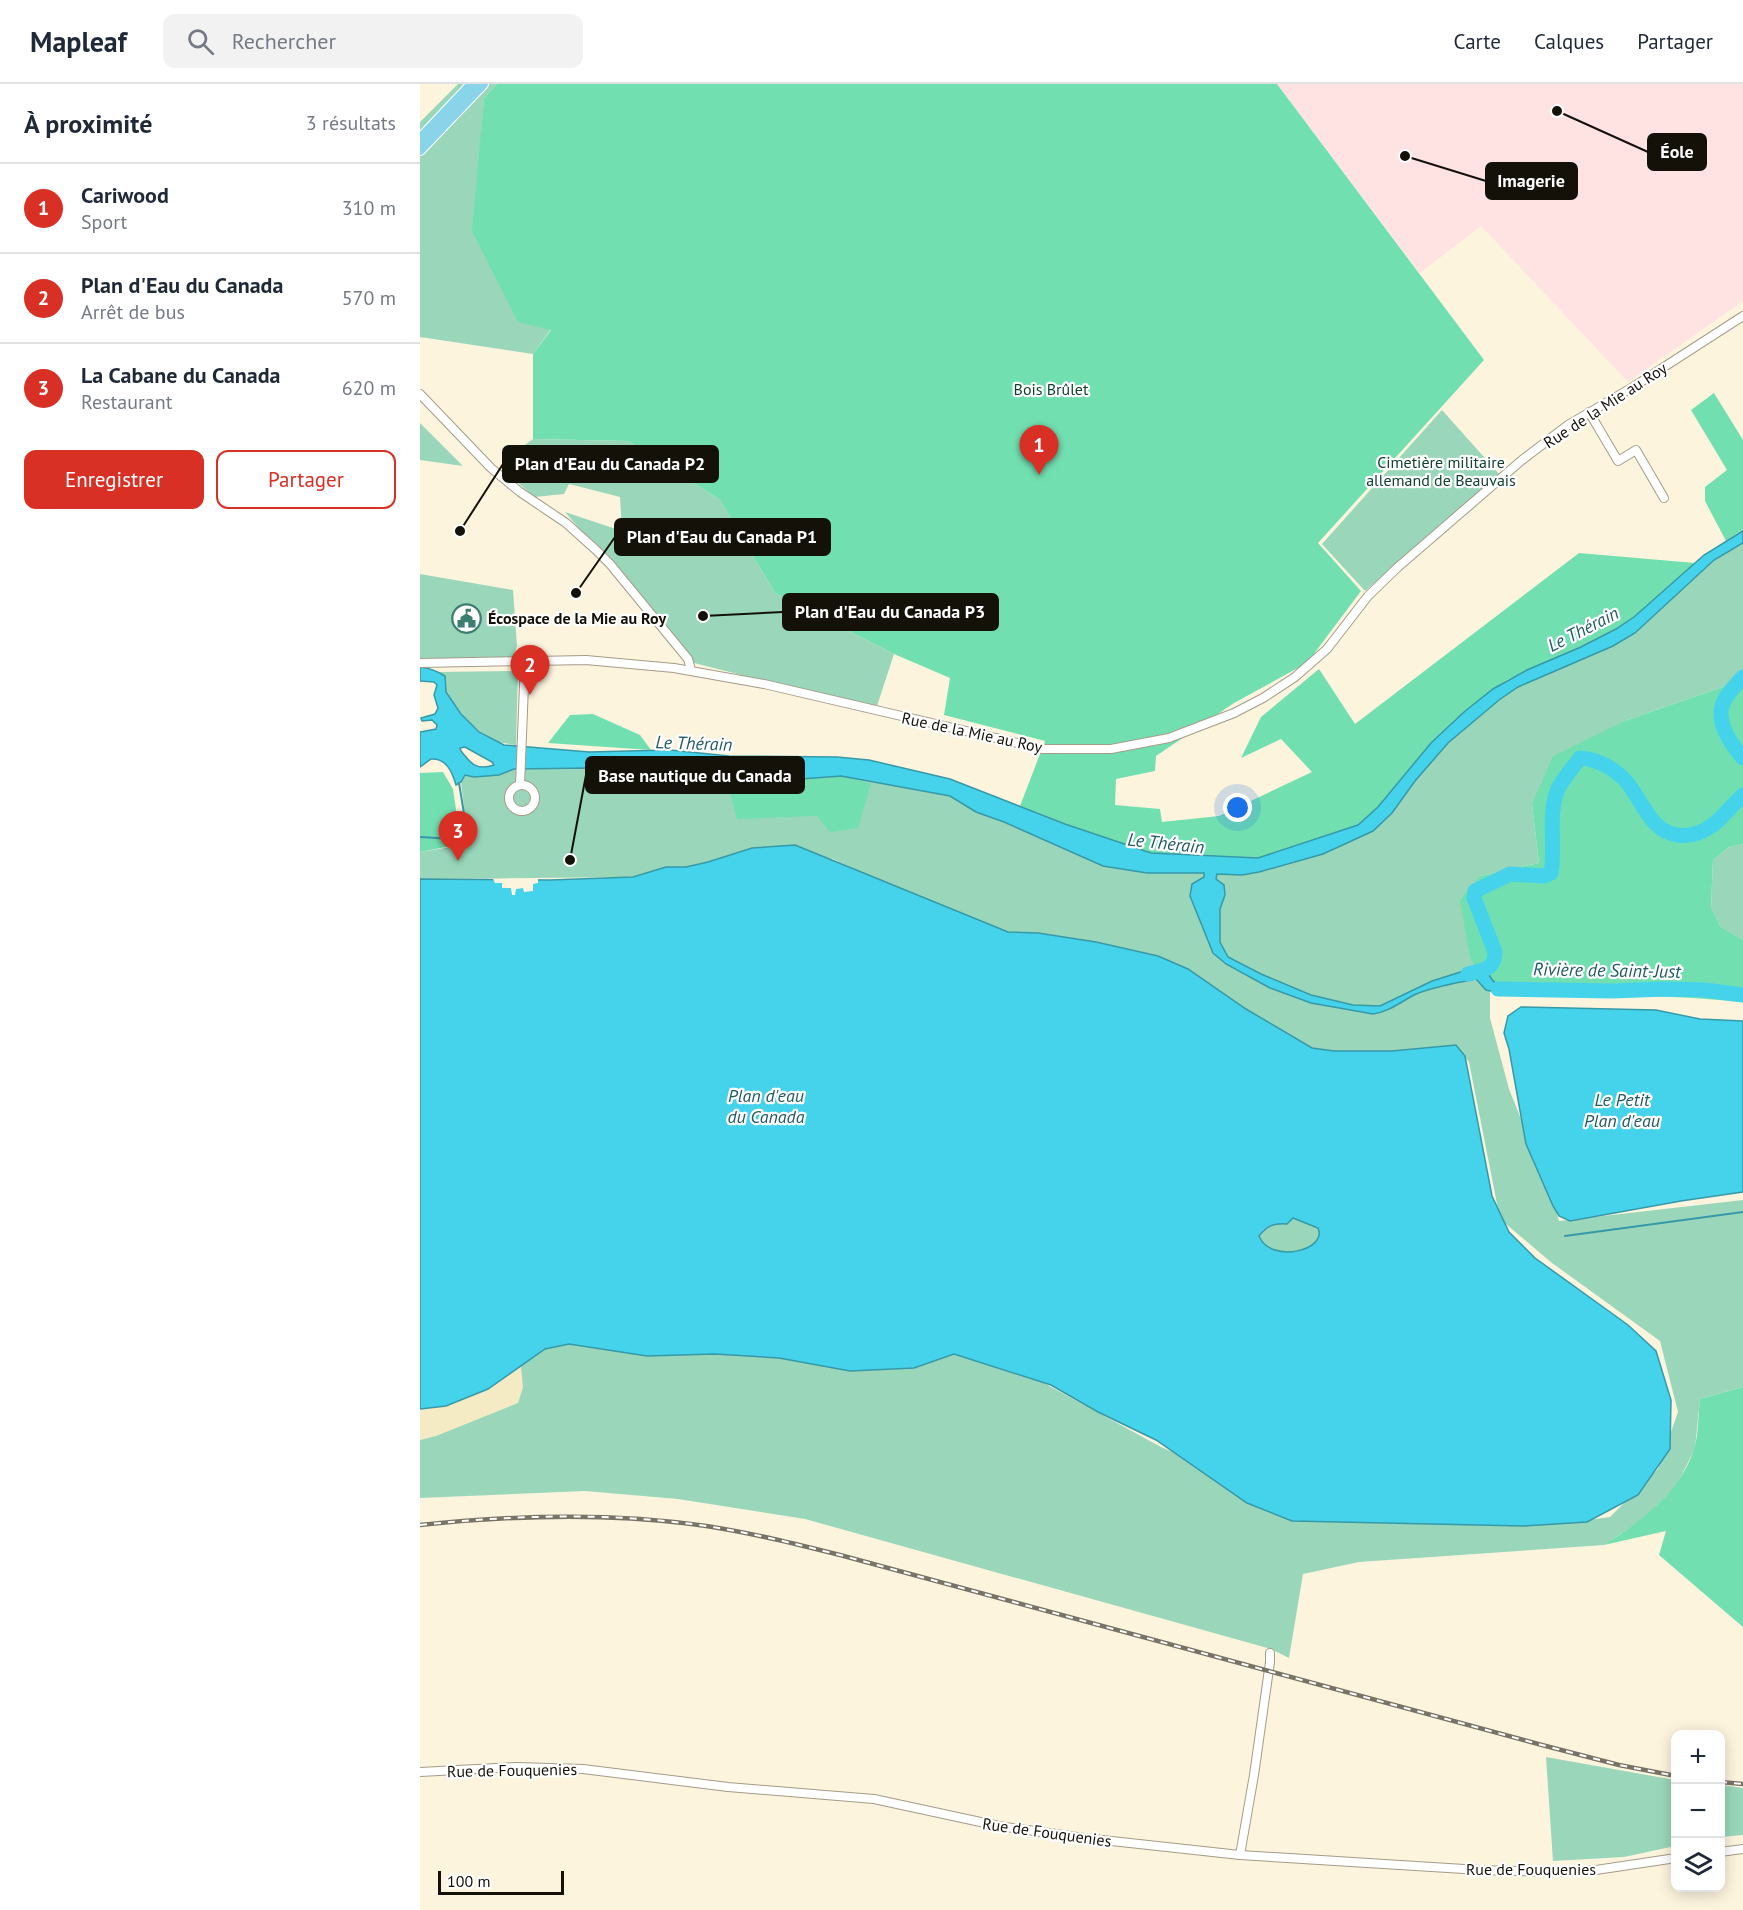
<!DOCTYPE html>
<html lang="fr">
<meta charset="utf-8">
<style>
body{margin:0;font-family:"PT Sans",sans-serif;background:#f2f2f3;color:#1f2937}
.controls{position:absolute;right:18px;bottom:18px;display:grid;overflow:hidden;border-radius:12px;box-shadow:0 3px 15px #0003}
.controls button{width:54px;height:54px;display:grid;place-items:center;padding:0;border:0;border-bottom:2px solid #e0e1e3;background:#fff;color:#1f2937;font:30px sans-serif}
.scale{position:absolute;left:18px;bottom:15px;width:126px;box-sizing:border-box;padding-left:6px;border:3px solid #141109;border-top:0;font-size:16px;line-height:21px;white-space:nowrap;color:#141109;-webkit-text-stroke:4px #fff;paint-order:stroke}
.you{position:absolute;left:818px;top:724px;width:21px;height:21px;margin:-15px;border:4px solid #fff;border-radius:50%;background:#1a73e8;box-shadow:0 0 0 9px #1a73e833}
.badge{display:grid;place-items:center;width:39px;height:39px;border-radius:50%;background:#d93025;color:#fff;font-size:20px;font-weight:700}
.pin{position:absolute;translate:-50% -50px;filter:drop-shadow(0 2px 3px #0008)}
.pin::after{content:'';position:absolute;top:32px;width:21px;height:18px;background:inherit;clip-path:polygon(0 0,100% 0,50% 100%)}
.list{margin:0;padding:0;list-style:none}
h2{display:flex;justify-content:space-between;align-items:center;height:78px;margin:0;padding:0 24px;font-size:26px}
h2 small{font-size:20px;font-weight:400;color:#747a83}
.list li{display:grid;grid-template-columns:39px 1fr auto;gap:18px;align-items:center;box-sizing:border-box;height:90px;padding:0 24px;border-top:2px solid #e0e1e3}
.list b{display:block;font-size:22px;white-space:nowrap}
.list p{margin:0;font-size:20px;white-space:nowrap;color:#747a83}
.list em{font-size:20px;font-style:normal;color:#747a83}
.actions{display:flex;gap:12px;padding:18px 24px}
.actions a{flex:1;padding:14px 0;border:2px solid #d93025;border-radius:12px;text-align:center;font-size:21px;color:#d93025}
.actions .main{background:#d93025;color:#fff}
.icon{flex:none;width:33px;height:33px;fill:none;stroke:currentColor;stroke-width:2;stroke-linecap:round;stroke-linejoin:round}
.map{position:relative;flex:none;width:1323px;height:1826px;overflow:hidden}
header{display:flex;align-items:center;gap:36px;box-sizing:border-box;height:84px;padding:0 30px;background:#fff;border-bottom:2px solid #e0e1e3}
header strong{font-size:28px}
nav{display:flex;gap:33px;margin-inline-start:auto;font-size:21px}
.search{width:420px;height:54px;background:#f2f2f3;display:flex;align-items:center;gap:15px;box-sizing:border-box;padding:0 21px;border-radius:12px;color:#747a83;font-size:22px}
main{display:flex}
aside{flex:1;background:#fff}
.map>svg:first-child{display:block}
.medical{fill:#fee3e2}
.green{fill:#9ad7ba}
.forest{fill:#72dfb0}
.sand{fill:#f4ebc5}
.water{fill:#45d3ec;stroke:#3699a8;stroke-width:1.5;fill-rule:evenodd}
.pier{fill:#fdf4de}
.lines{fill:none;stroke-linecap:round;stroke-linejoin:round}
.stream{stroke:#3699a8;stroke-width:2}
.river{stroke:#45d3ec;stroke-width:15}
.minor-casing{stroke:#a59c88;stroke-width:10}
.major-casing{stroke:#fff;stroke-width:12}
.minor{stroke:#fff;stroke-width:8}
.major{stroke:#8ad4e9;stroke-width:10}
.rail-casing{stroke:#787365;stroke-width:4.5}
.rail{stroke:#fff;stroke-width:2;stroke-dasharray:7;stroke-linecap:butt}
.labels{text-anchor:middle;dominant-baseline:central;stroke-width:4.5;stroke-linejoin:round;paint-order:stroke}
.park-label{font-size:16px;fill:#11412e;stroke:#fff}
.street-label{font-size:16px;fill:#141109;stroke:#fff}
.poi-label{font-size:16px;font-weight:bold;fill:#141109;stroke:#fff;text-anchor:start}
.water-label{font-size:18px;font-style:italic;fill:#205a64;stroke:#fff}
.leader{fill:none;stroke:#141109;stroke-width:2}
.callout-dot{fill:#141109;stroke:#fff;stroke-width:2}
.callout{fill:#141109;stroke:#141109;stroke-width:2}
.callout-label{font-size:18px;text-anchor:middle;font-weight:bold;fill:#fff}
</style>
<header>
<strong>Mapleaf</strong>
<div class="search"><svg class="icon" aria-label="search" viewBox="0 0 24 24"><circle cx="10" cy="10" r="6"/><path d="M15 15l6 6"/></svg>Rechercher</div>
<nav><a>Carte</a><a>Calques</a><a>Partager</a></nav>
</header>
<main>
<aside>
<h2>À proximité<small>3 résultats</small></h2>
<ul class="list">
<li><span class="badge">1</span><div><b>Cariwood</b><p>Sport</p></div><em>310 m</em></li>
<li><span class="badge">2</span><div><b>Plan d'Eau du Canada</b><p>Arrêt de bus</p></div><em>570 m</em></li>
<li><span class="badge">3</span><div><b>La Cabane du Canada</b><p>Restaurant</p></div><em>620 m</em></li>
</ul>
<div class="actions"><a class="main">Enregistrer</a><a>Partager</a></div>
</aside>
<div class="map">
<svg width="1323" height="1826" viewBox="0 0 1323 1826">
<rect width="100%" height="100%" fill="#fdf4de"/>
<path class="medical" d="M857,0H1323V217L1208,298L1061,142L1000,189Z"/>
<g class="green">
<path d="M38,0H77L64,14L61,52L131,245L113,270L0,253V38Z"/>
<path d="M1022,326L1080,391L945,507L902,460Z"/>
<path d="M0,339L43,382L0,376Z"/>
<path d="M113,355L208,357L300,416L355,509L474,570L456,625L274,579L145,428L202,447L200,413L149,400L144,410L115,413L97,398L102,363Z"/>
<path d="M1323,445V596L1207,636L1112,720L1119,779L1060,792L1070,906V934L1089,1005L1131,1110L1139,1137L1323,1116V1303L1280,1315L1275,1364L1255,1405L1226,1433L1184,1461L939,1478L883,1490L869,1574L851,1565L385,1435L258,1415L165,1407L0,1414V1325L26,1322L68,1305L125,1265L154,1259L293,1267L439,1282L536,1269L582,1276L741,1363L878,1423L911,1429L1147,1439L1190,1433L1238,1385L1258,1328L1240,1257L1132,1179L1080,1135L1049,978L1040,967L1012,963L972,967H914L892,964L826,925L768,885L738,872L676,858L618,849L588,848L448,792L413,775L332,764L288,778L266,783H246L213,793L0,795V768L48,760L41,698L45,691L54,693L82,690L94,685L168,684L256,687L367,696L421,692L530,712L556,728L584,738L683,782L727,789H784L798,772L838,774L938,741L1044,628L1275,479Z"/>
<path d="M0,490L93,506L97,562L93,574H0Z"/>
<path d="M98,587L96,661L77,658L50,641L26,608L25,593L19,588Z"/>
<path d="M1323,760V856L1300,842L1291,824L1293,776L1309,763Z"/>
<path d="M873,1134L898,1144C908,1167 851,1180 839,1152C847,1142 853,1139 867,1140Z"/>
<path d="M1126,1673L1255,1696V1762L1204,1773L1133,1777Z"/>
<path d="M1301,1701L1323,1704V1751L1301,1753Z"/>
</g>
<g class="forest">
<path d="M77,0H857L1064,276L898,459L941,507L887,579L814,619L736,672L735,687L696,695L695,721L740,725L742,738L799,732L892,688L861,655L821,674L841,633L899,585L935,640L1159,469L1275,479L1214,533L1196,545L1162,563L1087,596L1063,613L1011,659L958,723L938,741L838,774L741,770L731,769L701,761L600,722L625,657L524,631L530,594L474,570L355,509L300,416L208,357L113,355V270L131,246L98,238L52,147L64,14Z"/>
<path d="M1294,309L1323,356V445L1306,457L1285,417V403L1307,386L1271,326Z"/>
<path d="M1323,596V760L1309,763L1293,776L1291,823L1300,842L1323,856V918L1274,914L1070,906L1050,874L1040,816L1060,792L1119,779L1112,720L1133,672L1207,636Z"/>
<path d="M173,630L220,651L231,666L128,659L150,631Z"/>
<path d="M23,688L33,705L41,760L0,768V689Z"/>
<path d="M306,693H429L451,700L438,744L410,748L397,732L317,735Z"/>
<path d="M1323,1303V1543L1239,1471L1246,1447L1184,1461C1222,1436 1259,1411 1274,1365C1279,1350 1278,1330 1280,1315Z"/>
</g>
<path class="sand" d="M101,1282L103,1303L98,1319L16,1352L0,1356V1325L26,1322L68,1305Z"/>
<g class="water">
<path d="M1323,447V459L1294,476L1215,549L1193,562L1098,603L1079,616L1028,659L995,697L972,729L953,747L903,770L839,788L822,791L797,790L796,795L804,801L805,811L800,825V858L808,873L841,890L891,911L933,921L960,922L1012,897L1066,880C1070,901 1078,903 1098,902L1097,908L1080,909L1066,906L1056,895C1036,899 1016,902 996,910C982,917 969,928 953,930L891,919L850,904L806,880L793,869L770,812L772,800L784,793V789H727L683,782L584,738L556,728L530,712L421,692L367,696L256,687L168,684L94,685L79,691L54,693L45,691L41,698L36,701C32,687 26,674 11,675L0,683V648L16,645L17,641L12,636L2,637L1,634L15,630L18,624L14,611L17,601L14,598L0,597V583C10,584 17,587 25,592L26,608L41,630L59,648L84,661L169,668L250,666L309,672L417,673L449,676L530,695L645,740L731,769L838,774L938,741L958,723L1011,659L1044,628L1073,605L1107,586L1161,563L1196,545L1214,533L1284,471ZM45,663L72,678L74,681C57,687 51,680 41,667L40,664Z"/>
<path d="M375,761L588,848L618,849L676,858L738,872L768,885L826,925L892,964L914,967H972L1036,961L1045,972L1072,1112L1089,1148L1115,1174L1208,1241L1236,1267L1251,1316L1250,1365L1218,1411L1167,1438L1104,1442L872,1437L827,1419L736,1356L678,1328L631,1301L534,1270L494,1284L430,1287L359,1274L295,1270L227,1272L149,1260L125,1265L68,1305L26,1322L0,1325V795L130,796L213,793L246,783H266L288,778L332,764ZM873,1134L898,1144C908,1167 850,1180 839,1152C847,1142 853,1139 867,1140Z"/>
<path d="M1101,923L1236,926L1280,935L1323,937V1108L1261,1117L1150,1137L1139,1132L1133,1122L1106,1060L1089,965L1084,949L1088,932Z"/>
</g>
<path class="pier" d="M73,795H118V799L113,800V807L104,808L103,804L96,805L95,811H92L91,804H82V799H75Z"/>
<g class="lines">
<g class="stream">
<path d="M0,753C16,753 33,759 47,748L39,699"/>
<path d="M1145,1152L1323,1128"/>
</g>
<g class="river">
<path d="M1323,593C1302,615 1293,627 1309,655C1314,662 1317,668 1323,674"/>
<path d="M1048,890C1063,886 1075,886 1075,868L1054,814L1055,807L1090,790L1124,792L1131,789C1136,762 1127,730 1138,705C1143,694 1153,684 1160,674C1177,675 1193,684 1205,696C1222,715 1230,748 1258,751C1271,753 1283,748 1293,741C1304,732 1313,720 1323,711"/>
<path d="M1078,905L1192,907L1246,905L1285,906L1323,911"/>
</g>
<defs>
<g id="minor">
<path d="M0,310L71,384L100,408L146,439L176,466L190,480L268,575L271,586"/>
<path d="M1169,328L1198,377L1216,366L1244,414"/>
<path d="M0,579L166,576L254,584L344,600L623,665H691L749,654L814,629L843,614L875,593L907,565L948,512L978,483L1102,376L1148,341L1213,303L1323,232"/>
<path d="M100,701L105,577"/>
<circle cx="102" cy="714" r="13"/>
<path d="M0,1688L96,1683L163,1685L308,1703L454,1715L579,1742L664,1754L820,1771L1060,1786L1136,1788L1176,1786L1256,1774"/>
<path d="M1300,1768L1323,1765"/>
<path d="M820,1771L834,1691L850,1578V1569"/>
</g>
<g id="major">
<path d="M0,55L52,0"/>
<path d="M0,66L63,0"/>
</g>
</defs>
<use href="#minor" class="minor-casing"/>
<use href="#major" class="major-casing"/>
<use href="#minor" class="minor"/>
<use href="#major" class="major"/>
<defs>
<g id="rail">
<path d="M0,1441C95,1431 191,1428 286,1442C332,1449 376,1460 420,1471L1122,1661L1199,1681L1256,1692"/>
<path d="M1300,1698L1323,1700"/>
</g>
</defs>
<use href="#rail" class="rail-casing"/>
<use href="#rail" class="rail"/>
</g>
<defs>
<symbol id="civic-ring" viewBox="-11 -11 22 22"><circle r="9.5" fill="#fff" stroke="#3c7f71" stroke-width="1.5"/><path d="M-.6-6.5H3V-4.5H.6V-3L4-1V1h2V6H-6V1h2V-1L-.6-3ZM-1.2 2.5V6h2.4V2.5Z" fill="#3c7f71"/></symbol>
</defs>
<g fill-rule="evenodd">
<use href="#civic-ring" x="30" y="518" width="33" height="33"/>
</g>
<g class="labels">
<g class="park-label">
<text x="631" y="305">Bois Brûlet</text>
<text x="1021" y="378">Cimetière militaire<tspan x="1021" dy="18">allemand de Beauvais</tspan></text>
</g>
<g class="street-label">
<text transform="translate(1185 321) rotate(-33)">Rue de la Mie au Roy</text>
<text transform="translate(552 648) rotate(12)">Rue de la Mie au Roy</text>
<text transform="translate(92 1686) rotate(-1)">Rue de Fouquenies</text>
<text transform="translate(627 1748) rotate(8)">Rue de Fouquenies</text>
<text x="1111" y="1785">Rue de Fouquenies</text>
</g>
<g class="poi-label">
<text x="68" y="534">Écospace de la Mie au Roy</text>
</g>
<g class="water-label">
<text transform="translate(1163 545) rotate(-27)">Le Thérain</text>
<text transform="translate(274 659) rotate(2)">Le Thérain</text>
<text transform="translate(746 759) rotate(6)">Le Thérain</text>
<text transform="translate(1187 886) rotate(1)">Rivière de Saint-Just</text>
<text x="346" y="1011">Plan d'eau<tspan x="346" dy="21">du Canada</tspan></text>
<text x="1202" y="1015">Le Petit<tspan x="1202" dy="21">Plan d'eau</tspan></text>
</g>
</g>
<path class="leader" d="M1137 27L1228 68M985 72L1066 97M40 447L83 380M156 509L195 453M283 532L363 528M150 776L166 691"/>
<g class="callout-dot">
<circle cx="1137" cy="27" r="6"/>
<circle cx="985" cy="72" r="6"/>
<circle cx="40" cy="447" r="6"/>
<circle cx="156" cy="509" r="6"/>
<circle cx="283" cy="532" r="6"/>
<circle cx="150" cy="776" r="6"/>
</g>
<g class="callout">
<rect x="1228" y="50" width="58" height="36" rx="6"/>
<rect x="1066" y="79" width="91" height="36" rx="6"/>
<rect x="83" y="362" width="215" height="36" rx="6"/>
<rect x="195" y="435" width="215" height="36" rx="6"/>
<rect x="363" y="510" width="215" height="36" rx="6"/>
<rect x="166" y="673" width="218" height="36" rx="6"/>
</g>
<g class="callout-label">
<text x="1257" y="74">Éole</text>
<text x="1111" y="103">Imagerie</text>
<text x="190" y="386">Plan d'Eau du Canada P2</text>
<text x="302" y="459">Plan d'Eau du Canada P1</text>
<text x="470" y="534">Plan d'Eau du Canada P3</text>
<text x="275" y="698">Base nautique du Canada</text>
</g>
</svg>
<div class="controls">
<button>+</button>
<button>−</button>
<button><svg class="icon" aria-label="layers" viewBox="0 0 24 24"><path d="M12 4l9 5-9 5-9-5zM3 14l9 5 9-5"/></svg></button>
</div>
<div class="scale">100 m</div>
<div class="you"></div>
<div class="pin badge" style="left:619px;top:391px">1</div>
<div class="pin badge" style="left:110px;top:611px">2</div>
<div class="pin badge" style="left:38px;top:777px">3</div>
</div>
</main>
